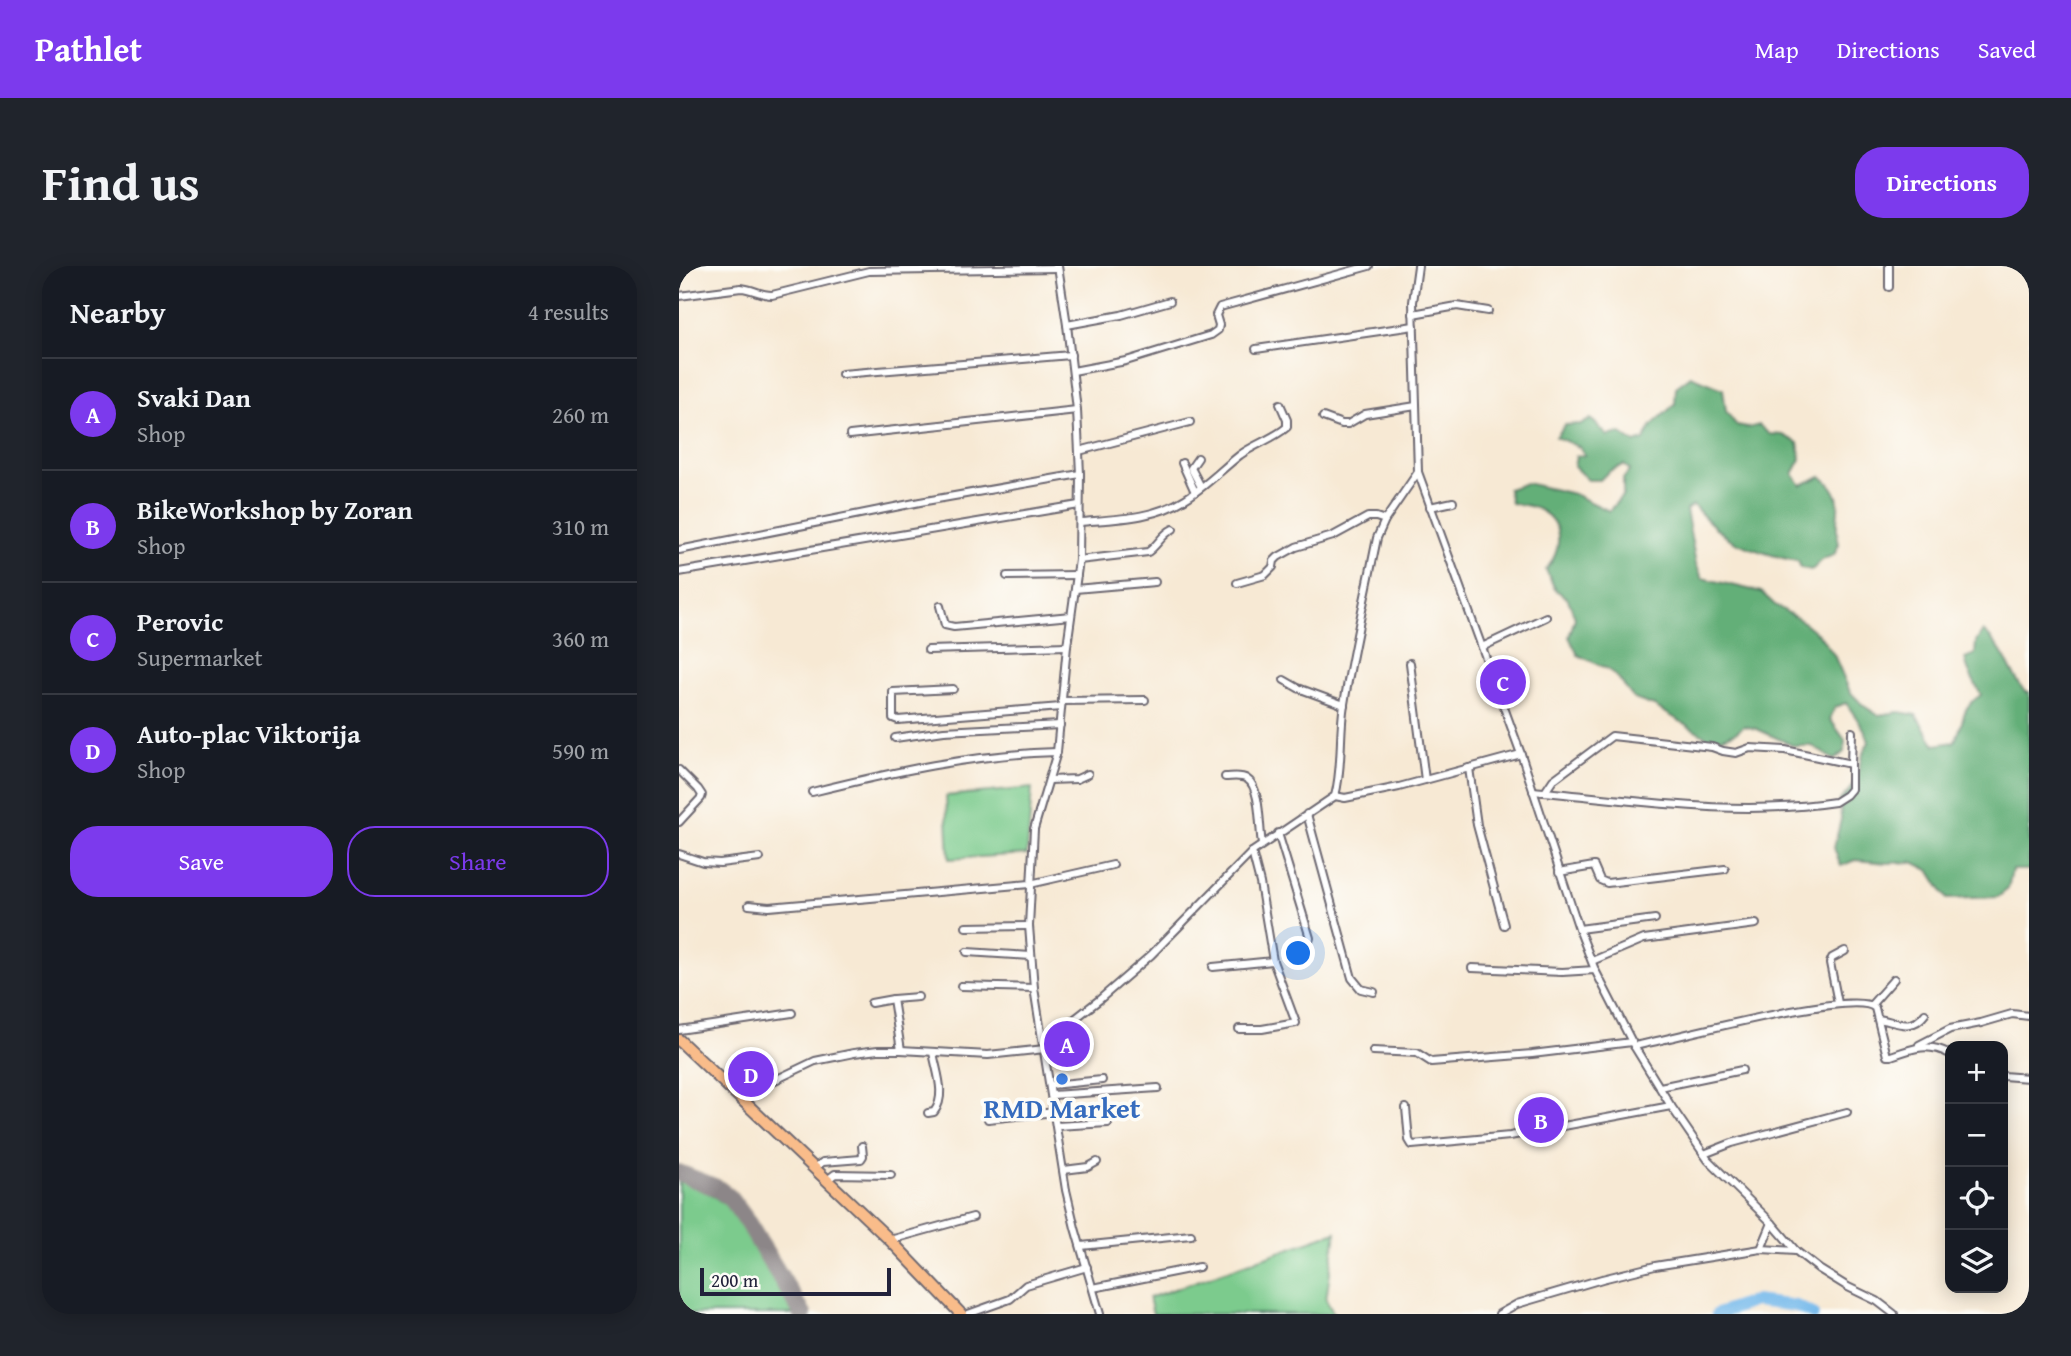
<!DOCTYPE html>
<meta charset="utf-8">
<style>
body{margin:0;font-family:"Gentium Book Plus",serif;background:#20242c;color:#f1f3f6}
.controls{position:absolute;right:21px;bottom:21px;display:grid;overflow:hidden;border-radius:14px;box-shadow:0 4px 18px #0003}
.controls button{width:63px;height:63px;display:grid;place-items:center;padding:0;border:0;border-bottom:2px solid #363941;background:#171b24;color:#f1f3f6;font:35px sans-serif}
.scale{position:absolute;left:21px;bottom:18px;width:191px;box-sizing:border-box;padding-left:7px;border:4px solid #22223b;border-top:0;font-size:19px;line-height:24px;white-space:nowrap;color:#22223b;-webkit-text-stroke:5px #fdfcf7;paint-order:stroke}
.you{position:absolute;left:620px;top:688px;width:24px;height:24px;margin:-18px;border:5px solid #fff;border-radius:50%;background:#1a73e8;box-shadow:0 0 0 10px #1a73e833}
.badge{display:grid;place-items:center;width:46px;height:46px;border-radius:50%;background:#7c3aed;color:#fff;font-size:23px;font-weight:700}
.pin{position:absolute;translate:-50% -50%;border:4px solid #fff;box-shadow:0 2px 7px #0006}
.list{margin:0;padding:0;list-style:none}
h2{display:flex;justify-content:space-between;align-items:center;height:91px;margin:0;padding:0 28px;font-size:30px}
h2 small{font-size:23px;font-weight:400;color:#9ea1a6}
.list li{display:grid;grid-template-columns:46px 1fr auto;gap:21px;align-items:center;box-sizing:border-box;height:112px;padding:0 28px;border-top:2px solid #363941}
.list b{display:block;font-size:26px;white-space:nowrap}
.list p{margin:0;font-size:23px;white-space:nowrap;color:#9ea1a6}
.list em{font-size:23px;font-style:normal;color:#9ea1a6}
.actions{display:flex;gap:14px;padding:21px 28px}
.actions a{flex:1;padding:16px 0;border:2px solid #7c3aed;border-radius:28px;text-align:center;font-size:24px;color:#7c3aed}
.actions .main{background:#7c3aed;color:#fff}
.icon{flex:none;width:38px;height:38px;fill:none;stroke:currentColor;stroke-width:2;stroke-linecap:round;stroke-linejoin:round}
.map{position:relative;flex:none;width:1350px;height:1048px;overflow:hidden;border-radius:28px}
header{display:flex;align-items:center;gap:42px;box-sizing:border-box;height:98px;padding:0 35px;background:#7c3aed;color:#fff}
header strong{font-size:33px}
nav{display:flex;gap:38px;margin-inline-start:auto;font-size:24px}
.intro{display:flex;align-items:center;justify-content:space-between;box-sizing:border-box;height:168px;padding:0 42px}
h1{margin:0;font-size:49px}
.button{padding:18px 32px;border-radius:28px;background:#7c3aed;color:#fff;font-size:24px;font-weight:700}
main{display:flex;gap:42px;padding:0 42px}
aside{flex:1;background:#171b24;border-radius:28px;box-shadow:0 4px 18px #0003}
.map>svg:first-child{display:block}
.green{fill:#7bcb8d;stroke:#4e7664;stroke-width:2}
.forest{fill:#64af78;stroke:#43685a;stroke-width:2}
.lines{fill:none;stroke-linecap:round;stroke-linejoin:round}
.river{stroke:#75b9eb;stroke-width:12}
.taxiway{stroke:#8c8688;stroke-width:18}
.minor-casing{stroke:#6d6871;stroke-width:10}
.primary-casing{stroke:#6d6871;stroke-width:14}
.minor{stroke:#fff;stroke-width:6}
.primary{stroke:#f9bc8a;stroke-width:10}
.shop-dot{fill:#3f7fe0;stroke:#fdfcf7;stroke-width:2.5}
.labels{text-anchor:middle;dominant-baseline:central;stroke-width:7;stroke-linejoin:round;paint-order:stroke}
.shop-label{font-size:28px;font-weight:bold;fill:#366cbe;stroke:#fdfcf7}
</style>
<header>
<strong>Pathlet</strong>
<nav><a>Map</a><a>Directions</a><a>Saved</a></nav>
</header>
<div class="intro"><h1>Find us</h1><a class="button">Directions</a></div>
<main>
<aside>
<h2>Nearby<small>4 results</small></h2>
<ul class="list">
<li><span class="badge">A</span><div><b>Svaki Dan</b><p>Shop</p></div><em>260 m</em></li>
<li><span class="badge">B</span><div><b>BikeWorkshop by Zoran</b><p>Shop</p></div><em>310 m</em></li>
<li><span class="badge">C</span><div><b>Perovic</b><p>Supermarket</p></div><em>360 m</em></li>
<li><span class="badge">D</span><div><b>Auto-plac Viktorija</b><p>Shop</p></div><em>590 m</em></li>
</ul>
<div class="actions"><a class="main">Save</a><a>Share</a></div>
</aside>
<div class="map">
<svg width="1350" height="1048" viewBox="0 0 1350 1048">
<rect width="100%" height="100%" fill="#fdfcf7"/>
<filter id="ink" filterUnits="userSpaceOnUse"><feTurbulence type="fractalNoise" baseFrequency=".0143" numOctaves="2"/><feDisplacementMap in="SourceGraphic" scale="14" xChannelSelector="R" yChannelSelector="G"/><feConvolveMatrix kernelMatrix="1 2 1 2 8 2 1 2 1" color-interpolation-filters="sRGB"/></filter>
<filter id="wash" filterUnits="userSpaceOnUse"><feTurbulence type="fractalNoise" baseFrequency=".00686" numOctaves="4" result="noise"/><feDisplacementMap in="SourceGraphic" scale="28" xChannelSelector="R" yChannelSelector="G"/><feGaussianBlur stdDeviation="1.57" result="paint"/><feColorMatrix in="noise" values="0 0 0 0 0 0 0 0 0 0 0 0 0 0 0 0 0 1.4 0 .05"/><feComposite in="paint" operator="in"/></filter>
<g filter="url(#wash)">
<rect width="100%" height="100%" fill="#f7e9d4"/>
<g class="green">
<path d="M353,522L348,588L270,593L267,530Z"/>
<path d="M0,914L29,926L52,943L117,1048H0Z"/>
<path d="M657,966L647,1034L655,1048H474L470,1032Z"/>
</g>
<path class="forest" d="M1012,110L1044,123L1047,145L1058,160L1069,162L1080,159L1090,168L1104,169L1119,177L1122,193L1114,208L1122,219L1142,210C1173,235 1151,248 1160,278L1155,289L1144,293L1133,304L1122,302L1119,295C1103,293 1064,281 1051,273C1037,264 1025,251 1014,239L1007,244L1017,298L1023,312L1082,326L1096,339L1123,355L1141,370L1155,389L1171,426L1185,440L1199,449L1220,446L1237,449L1256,479L1275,476C1288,455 1278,444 1302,429L1289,404L1286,392L1296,388L1297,376L1304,365C1325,382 1330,405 1346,426H1350V604H1333L1329,623L1319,631L1268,633L1250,604L1234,596L1208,597L1176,594L1162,600L1155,582L1162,553L1161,534C1168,527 1175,520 1178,510C1183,494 1180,492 1190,476L1185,463L1167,437L1156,441L1151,453L1166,474L1165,486L1155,494L1133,480H1115L1078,463L1065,460L1057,466L1035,475L975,440L955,433L939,412L929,403L899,389L890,371L896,352L889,333L876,323L867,304C885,281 885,253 854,241C848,239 839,238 832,237L829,223L847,217L895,228L930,245L944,229V213L951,204L945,199L930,205L921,214H909L895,201L897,190L906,189L900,181L877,171L886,159L903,158L912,153L929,170L941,167L956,177L965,174L973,159L996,138L997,121Z"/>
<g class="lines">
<path class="river" d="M1038,1048L1076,1035L1117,1040L1134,1048"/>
<path class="taxiway" d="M0,907L38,922L51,932L65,951L124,1048"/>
</g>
</g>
<g filter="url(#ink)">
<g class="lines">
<defs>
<g id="minor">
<path d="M379,0L388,59L398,144L401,208L400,294L388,380L378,486L355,563L350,660L355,722L387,924L396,962L421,1048"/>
<path d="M1210,0V21"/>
<path d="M0,30L62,22C74,23 81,29 93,29L190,5L379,2"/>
<path d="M734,48L778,40L809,45"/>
<path d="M388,59L442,49L491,35"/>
<path d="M577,83L735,60"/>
<path d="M394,105L447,95L532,69L539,64L540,59L537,49L541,41L690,0"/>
<path d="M163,108L392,89"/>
<path d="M644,151L663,158H669L686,148L737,140"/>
<path d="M171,169L398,144"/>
<path d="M400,185L511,156"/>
<path d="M519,192L512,202L522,221"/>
<path d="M503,197L516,226"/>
<path d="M739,206L842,488L900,663L916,704L955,780L992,840L1029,894L1093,957L1117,985L1140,1003L1169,1021L1198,1035L1215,1048"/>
<path d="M751,241L774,236"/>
<path d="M401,256C436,253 475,253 506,233C526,221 543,203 561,189C576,178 594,173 608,161V154L601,138"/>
<path d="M0,284L241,236L401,208"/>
<path d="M400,294L469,286C479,279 483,268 494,263"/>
<path d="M0,306L400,239"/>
<path d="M328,310L398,309"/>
<path d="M558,317L586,309L594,301L595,295L599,291L617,281L654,270L689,251H697L706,254"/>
<path d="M396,323L476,316"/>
<path d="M261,340L266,359L275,361L392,350"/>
<path d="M803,381L867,351"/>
<path d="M249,384L388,380"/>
<path d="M731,397L746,514"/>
<path d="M605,414L619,422L665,439"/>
<path d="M274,423L214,426V452L219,454L382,441"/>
<path d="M383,435L466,434"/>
<path d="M216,472L265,465L381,459"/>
<path d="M790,502L798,559L825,659"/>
<path d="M0,504L19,523L23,529L22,532L0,556"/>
<path d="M546,511C553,511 562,509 568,513C582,521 580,563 583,578"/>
<path d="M370,514L398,513L409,508"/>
<path d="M854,525C953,534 1057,551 1156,536L1167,529L1172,523V498"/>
<path d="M133,526C214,506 294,488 378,486"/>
<path d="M866,526L874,514L933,470L1033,481L1044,485L1057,487L1071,482L1106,484L1172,498L1173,466"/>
<path d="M656,530L666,532L720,521L842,488"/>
<path d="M628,548L673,712L682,723L695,726"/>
<path d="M599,567L631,672L630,675L609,681"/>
<path d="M0,588L24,596L41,597L81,592"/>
<path d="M880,606L915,600L921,614L928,617L1046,603"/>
<path d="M70,639L90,641L351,618L434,599"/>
<path d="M287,661L350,660"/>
<path d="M900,663L976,653"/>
<path d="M288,686L352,690"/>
<path d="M913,695L965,673L1077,658"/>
<path d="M534,701L594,695"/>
<path d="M793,702L883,706L916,704"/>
<path d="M282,720L355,722"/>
<path d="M192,737L214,733"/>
<path d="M1159,737L1151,697L1153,692L1166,685"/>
<path d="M1193,738L1215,713"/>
<path d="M1200,753C1217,756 1233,766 1246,748"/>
<path d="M560,763H583L617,757L594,695L581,617L573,586"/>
<path d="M0,764L113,747"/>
<path d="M365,777L420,734L472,689L573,586L656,530C664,501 660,468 665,438C674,383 687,327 698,272L706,254L739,206L734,36L739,0"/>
<path d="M1240,779L1271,763L1302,757L1333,748L1350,750"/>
<path d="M955,780C990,774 1177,722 1196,742L1208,790H1212C1234,782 1249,776 1271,788"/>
<path d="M222,784L214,733L239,731"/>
<path d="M694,785L738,787L752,796L853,788L953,776"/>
<path d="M1324,810L1350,812"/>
<path d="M372,819L423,814"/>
<path d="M981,821L1063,804"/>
<path d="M373,829L479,822"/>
<path d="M63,834L94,815L136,795L175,787L199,784H222L309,789L366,783"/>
<path d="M727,842L730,874L733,879L831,870L992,840"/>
<path d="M249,847L255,846C268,829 257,805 254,786"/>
<path d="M309,853L376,846"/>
<path d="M378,860L429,857"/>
<path d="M1025,888L1053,877L1168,846"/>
<path d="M135,902L144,896L182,893L184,890L183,880"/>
<path d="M385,904L409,901L418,896"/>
<path d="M148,914L156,908L212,909"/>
<path d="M211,974L294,951"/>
<path d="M402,980L512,969"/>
<path d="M1082,983L1093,957"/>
<path d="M414,1022L520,1001"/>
<path d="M289,1048L331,1033L347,1019L408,1001"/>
<path d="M820,1048L838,1038L923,1013L976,1000L1082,983L1117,985"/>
</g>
<path id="primary" d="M0,774L211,974L282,1048"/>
</defs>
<use href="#minor" class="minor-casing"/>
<use href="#primary" class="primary-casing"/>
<use href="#minor" class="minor"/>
<use href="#primary" class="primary"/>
</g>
</g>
<circle class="shop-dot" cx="383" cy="813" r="7"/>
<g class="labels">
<g class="shop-label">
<text x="383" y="841">RMD Market</text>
</g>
</g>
</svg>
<div class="controls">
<button>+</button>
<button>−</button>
<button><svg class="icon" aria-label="locate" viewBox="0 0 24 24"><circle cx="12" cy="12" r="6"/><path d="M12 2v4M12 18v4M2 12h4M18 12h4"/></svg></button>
<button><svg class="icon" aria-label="layers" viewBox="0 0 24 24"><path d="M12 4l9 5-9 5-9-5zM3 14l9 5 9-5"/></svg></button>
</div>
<div class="scale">200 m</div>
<div class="you"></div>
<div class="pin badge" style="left:388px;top:778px">A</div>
<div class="pin badge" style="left:862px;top:854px">B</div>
<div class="pin badge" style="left:824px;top:416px">C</div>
<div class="pin badge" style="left:72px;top:808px">D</div>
</div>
</main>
